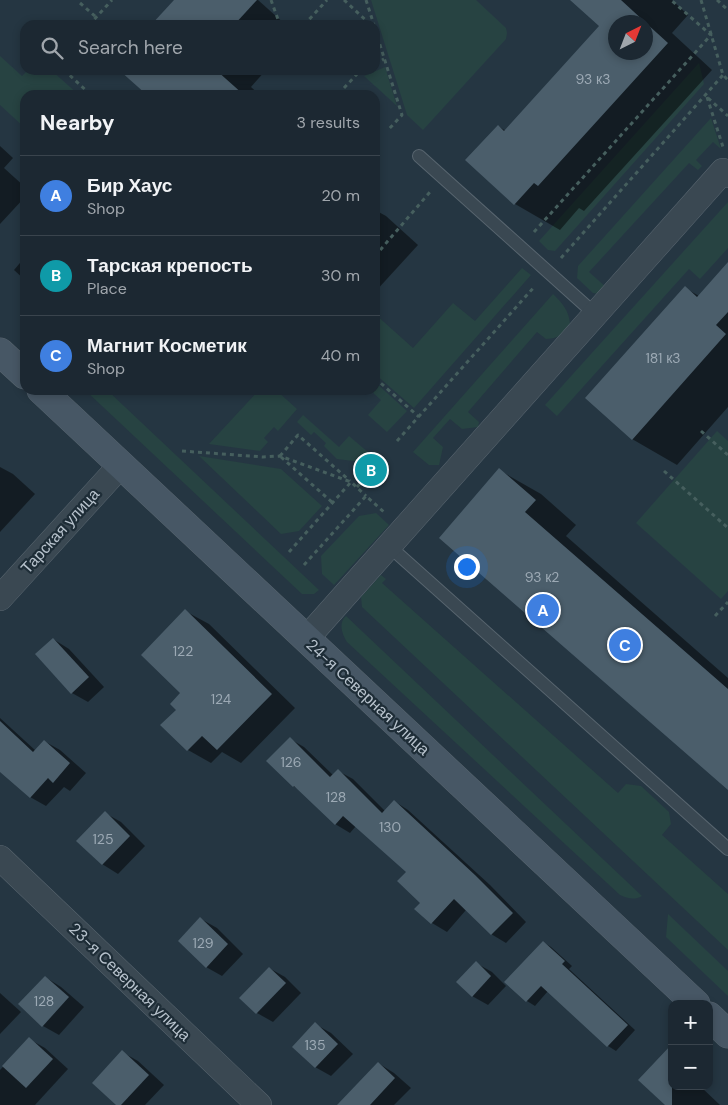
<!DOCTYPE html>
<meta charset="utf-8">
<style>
body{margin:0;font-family:"DM Sans",sans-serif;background:#25303a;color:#f1f3f6}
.controls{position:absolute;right:15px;bottom:15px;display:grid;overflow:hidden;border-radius:10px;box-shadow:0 2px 8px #0003}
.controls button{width:45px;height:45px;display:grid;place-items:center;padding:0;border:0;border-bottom:1px solid #3a444d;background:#1c2832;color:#f1f3f6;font:25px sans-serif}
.compass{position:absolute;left:608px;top:15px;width:45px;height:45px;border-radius:50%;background:#1c2832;box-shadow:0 2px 8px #0003;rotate:42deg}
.you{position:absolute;left:466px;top:566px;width:18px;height:18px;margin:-12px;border:4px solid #fff;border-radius:50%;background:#1a73e8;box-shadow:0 0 0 8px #1a73e833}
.badge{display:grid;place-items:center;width:32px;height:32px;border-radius:50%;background:#d93025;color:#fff;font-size:16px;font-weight:700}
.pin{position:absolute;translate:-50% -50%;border:2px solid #fff;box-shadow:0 1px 5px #0006}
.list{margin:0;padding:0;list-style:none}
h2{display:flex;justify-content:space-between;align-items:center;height:65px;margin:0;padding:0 20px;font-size:21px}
h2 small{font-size:16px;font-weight:400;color:#a0a6ac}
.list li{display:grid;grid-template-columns:32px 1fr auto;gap:15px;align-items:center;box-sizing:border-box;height:80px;padding:0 20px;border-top:1px solid #3a444d}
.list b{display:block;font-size:19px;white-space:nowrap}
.list p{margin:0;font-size:16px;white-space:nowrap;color:#a0a6ac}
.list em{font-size:16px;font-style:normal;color:#a0a6ac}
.icon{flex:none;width:28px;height:28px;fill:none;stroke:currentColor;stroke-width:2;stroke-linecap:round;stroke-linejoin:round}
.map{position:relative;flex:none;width:728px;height:1105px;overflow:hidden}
.search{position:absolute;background:#1c2832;box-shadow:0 2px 8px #0003;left:20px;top:20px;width:360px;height:55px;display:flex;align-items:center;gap:12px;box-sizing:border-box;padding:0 18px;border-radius:15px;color:#a0a6ac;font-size:19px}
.panel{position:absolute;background:#1c2832;box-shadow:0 2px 8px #0003;left:20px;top:90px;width:360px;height:305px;border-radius:15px}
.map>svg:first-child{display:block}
.green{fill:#274342}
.shadow{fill:#0007;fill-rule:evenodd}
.building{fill:#4b5e6b}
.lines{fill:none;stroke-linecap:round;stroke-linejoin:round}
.service-casing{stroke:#58656f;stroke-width:14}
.minor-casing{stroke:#58656f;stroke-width:26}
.secondary-casing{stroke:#58656f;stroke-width:29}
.path{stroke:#465f5e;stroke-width:3;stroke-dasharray:4 4;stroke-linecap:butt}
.service{stroke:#3a4852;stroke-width:12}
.minor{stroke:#3a4852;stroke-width:25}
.secondary{stroke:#475765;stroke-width:28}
.labels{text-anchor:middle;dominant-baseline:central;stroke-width:4.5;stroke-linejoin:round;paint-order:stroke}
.number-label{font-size:14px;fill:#9ca9b4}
.street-label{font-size:16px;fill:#b7c2cc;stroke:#1e2d37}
</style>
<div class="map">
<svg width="728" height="1105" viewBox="0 0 728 1105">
<rect width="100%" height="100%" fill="#253642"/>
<g class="green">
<path d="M371,0H476L506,28L507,33L506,39L423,130L407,115Z"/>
<path d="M0,56L22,76L28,70H51L79,95H25V128L0,105Z"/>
<path d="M699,63L704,84L555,251L548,250L539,241Z"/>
<path d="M385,67L397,106L364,76Z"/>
<path d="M711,118L721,149L713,142L696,160L702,166L698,170L689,163L589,272L607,288L599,294L593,293L577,278L578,266Z"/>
<path d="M728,202V248L700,279L689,269L557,416L545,405Z"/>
<path d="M522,268L531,275L414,408L375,374V314L413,348L453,303L475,321Z"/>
<path d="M553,294C562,303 569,310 570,324C562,335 560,338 546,339L537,332L468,412L479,422L478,427L462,429L450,419L433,438L443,447L439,465H429L413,452Z"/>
<path d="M375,382L407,411L387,432L368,415L381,400L370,390H375Z"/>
<path d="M85,390H107L319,590L314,594H302Z"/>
<path d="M259,390H276L297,409L278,431L274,427L264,438L268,442L260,451L209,444Z"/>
<path d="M303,415L339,447L349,436L369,453L361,462L337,459L324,446L326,443L314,432L311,435L297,422Z"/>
<path d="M717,431L728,441V591L721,599L636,523Z"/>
<path d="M199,456L281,469L322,506L299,531L281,534Z"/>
<path d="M376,513L389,525L334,585L322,574L321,556L359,516Z"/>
<path d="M381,575L386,579L382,583L618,793L626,784L641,786L669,812L671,824L662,835L728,894V950L362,607L361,597Z"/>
<path d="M346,616L642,896C635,900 628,899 620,895L347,642C342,634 338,623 346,616Z"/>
<path d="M668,914L728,971V996L666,937Z"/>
</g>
<g class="shadow">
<path d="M176,0H258L286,25H153Z"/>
<path d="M572,0H672L688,15L672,33L712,70L584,211L579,208L560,230L515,204L467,160L498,126L506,131L601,26ZM616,22H646V52H616Z"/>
<path d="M121,70H266L251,87L260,95H149Z"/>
<path d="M0,146L13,158L4,168L25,187V197L0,224Z"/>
<path d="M375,210L386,216L418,245L375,292Z"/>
<path d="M25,257V280L14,270Z"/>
<path d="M728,264V407L677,465L632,439L685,288L699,296Z"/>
<path d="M0,467L13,474L35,494L0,532Z"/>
<path d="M499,470L541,494L576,525L566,536L728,678V788L441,537Z"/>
<path d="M185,611L209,624L295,708L241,763L222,752L211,763L188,750L177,710L182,693Z"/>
<path d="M53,639L69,649L104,687L88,702L72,693Z"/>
<path d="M0,718L36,751L44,741L60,750L86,773L70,791L64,787L46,806L30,797L0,770Z"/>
<path d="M290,739L304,747L334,776L338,771L353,779L385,811L394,801L408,810L490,885L526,922L506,943L491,934L466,910L447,932L432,923L416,909L422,903L408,872L356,826L350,833L335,824L299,789L293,786Z"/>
<path d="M105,813L121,822L145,846L118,874L102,864Z"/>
<path d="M201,919L217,928L243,954L222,976L206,967Z"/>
<path d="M543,942L551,947L572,966L569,969L635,1030L616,1051L608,1046L548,991L535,1006L527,1001L506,982Z"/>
<path d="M476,963L492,972L506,986L488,1005L472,996Z"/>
<path d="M269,968L285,977L301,993L273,1022L257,1013Z"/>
<path d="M45,977L61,987L84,1007L59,1035L43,1026Z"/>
<path d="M0,993L21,1012L0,1034Z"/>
<path d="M315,1024L331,1033L353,1054L331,1076L315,1067Z"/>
<path d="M29,1039L45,1048L68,1069L35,1105H0V1070Z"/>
<path d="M122,1052L138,1061L164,1085L145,1105H117Z"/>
<path d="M378,1063L394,1073L411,1088L394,1105H354Z"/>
<path d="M672,1086H700L720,1105H667Z"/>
</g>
<g class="building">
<path d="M174,0H257L234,25H151Z"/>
<path d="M570,0H621L645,22H616V52H646V23L668,43L538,186L534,183L514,205L465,160L498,125L504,131L599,26Z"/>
<path d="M119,70H216L244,95H147Z"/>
<path d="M728,262V312L716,325L726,334L632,440L585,398L685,286L697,297Z"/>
<path d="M499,468L536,500L525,512L728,689V790L439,538Z"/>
<path d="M185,609L272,694L217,750L202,736L187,751L160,725L176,710L170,704L180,693L141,655Z"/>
<path d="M53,638L89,677L71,694L35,654Z"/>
<path d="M0,721L33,752L44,740L70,763L53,783L48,778L30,798L0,772Z"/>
<path d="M290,737L330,777L338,769L382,813L394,800L475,875L513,913L491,935L454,899L431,924L414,909L420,903L397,881L406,872L343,816L335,825L294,786L293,787L266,761Z"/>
<path d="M105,811L130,836L102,865L76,841Z"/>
<path d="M200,917L228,944L206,968L178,941Z"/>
<path d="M543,941L565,961L562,964L628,1025L607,1047L541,986L526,1002L504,982Z"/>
<path d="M476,961L491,976L472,997L456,982Z"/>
<path d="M269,967L286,983L256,1014L239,998Z"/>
<path d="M45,976L69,997L42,1027L18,1004Z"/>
<path d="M315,1022L338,1044L315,1068L292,1047Z"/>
<path d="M29,1037L53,1059L26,1088L2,1066Z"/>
<path d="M672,1044V1105H665L638,1080Z"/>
<path d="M122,1050L149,1075L121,1105H116L92,1083Z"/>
<path d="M378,1062L395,1078L370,1105H337Z"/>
</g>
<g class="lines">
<defs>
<g id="service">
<path d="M419,156L595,314"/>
<path d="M389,546L728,849"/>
</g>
<g id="minor">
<path d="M0,598L121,465"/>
<path d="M306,639L723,171L728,175"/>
<path d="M0,858L259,1105"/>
</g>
<g id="secondary">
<path d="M0,352L25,375"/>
<path d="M41,390L696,1004"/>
<path d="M709,1016L728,1034"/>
</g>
</defs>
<use href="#service" class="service-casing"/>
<use href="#minor" class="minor-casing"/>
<use href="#secondary" class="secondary-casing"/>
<g class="path">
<path d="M271,0L280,25"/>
<path d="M344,0L371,25"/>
<path d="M366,0L374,25"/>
<path d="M701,0L723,75L728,80"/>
<path d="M717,0L728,10"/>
<path d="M80,3L96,17"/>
<path d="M89,25L112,0"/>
<path d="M304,25L327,0"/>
<path d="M375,29L402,115L389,129"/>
<path d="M375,64L384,59"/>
<path d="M64,70L91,95"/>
<path d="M344,88L358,73L363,70"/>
<path d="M707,97L723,147"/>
<path d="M708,98L728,116"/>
<path d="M534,232L711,35L671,0"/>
<path d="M375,256L430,192"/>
<path d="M561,258L723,75"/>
<path d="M375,378L419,417"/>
<path d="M701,431L728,455"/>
<path d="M397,441L535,286"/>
<path d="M182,451L263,457L280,456L351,482"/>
<path d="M280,456L298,435L350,481"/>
<path d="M281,457L333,503"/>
<path d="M374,467L382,458"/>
<path d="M664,471L728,528"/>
<path d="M357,487L368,474"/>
<path d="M289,552L351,482L366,496"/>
<path d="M304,565L366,496L385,513"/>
<path d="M715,616L728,602"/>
</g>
<use href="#service" class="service"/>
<use href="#minor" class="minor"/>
<use href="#secondary" class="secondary"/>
</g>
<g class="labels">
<g class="number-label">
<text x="593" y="79">93 к3</text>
<text x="663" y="358">181 к3</text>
<text x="542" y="577">93 к2</text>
<text x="183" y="651">122</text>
<text x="221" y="699">124</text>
<text x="291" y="762">126</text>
<text x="336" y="797">128</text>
<text x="390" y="827">130</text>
<text x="103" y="839">125</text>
<text x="203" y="943">129</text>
<text x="44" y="1001">128</text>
<text x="315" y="1045">135</text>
</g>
<g class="street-label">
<text transform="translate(60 531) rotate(-48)">Тарская улица</text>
<text transform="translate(368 697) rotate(43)">24-я Северная улица</text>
<text transform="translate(130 982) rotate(44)">23-я Северная улица</text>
</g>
</g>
</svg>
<div class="controls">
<button>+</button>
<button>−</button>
</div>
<svg class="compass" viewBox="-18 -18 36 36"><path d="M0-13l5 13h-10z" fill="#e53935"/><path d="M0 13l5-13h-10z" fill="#a0a6ac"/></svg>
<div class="you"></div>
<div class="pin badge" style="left:543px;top:610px;background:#3f7fe0">A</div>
<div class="pin badge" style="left:371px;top:470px;background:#0f9aa8">B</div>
<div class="pin badge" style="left:625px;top:645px;background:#3f7fe0">C</div>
<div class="search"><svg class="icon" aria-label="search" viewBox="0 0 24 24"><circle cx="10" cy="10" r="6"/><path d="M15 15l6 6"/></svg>Search here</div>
<section class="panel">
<h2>Nearby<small>3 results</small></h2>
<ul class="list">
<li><span class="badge" style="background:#3f7fe0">A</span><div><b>Бир Хаус</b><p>Shop</p></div><em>20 m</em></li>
<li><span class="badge" style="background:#0f9aa8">B</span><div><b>Тарская крепость</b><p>Place</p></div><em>30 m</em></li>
<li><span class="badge" style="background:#3f7fe0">C</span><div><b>Магнит Косметик</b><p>Shop</p></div><em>40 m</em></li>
</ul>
</section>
</div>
